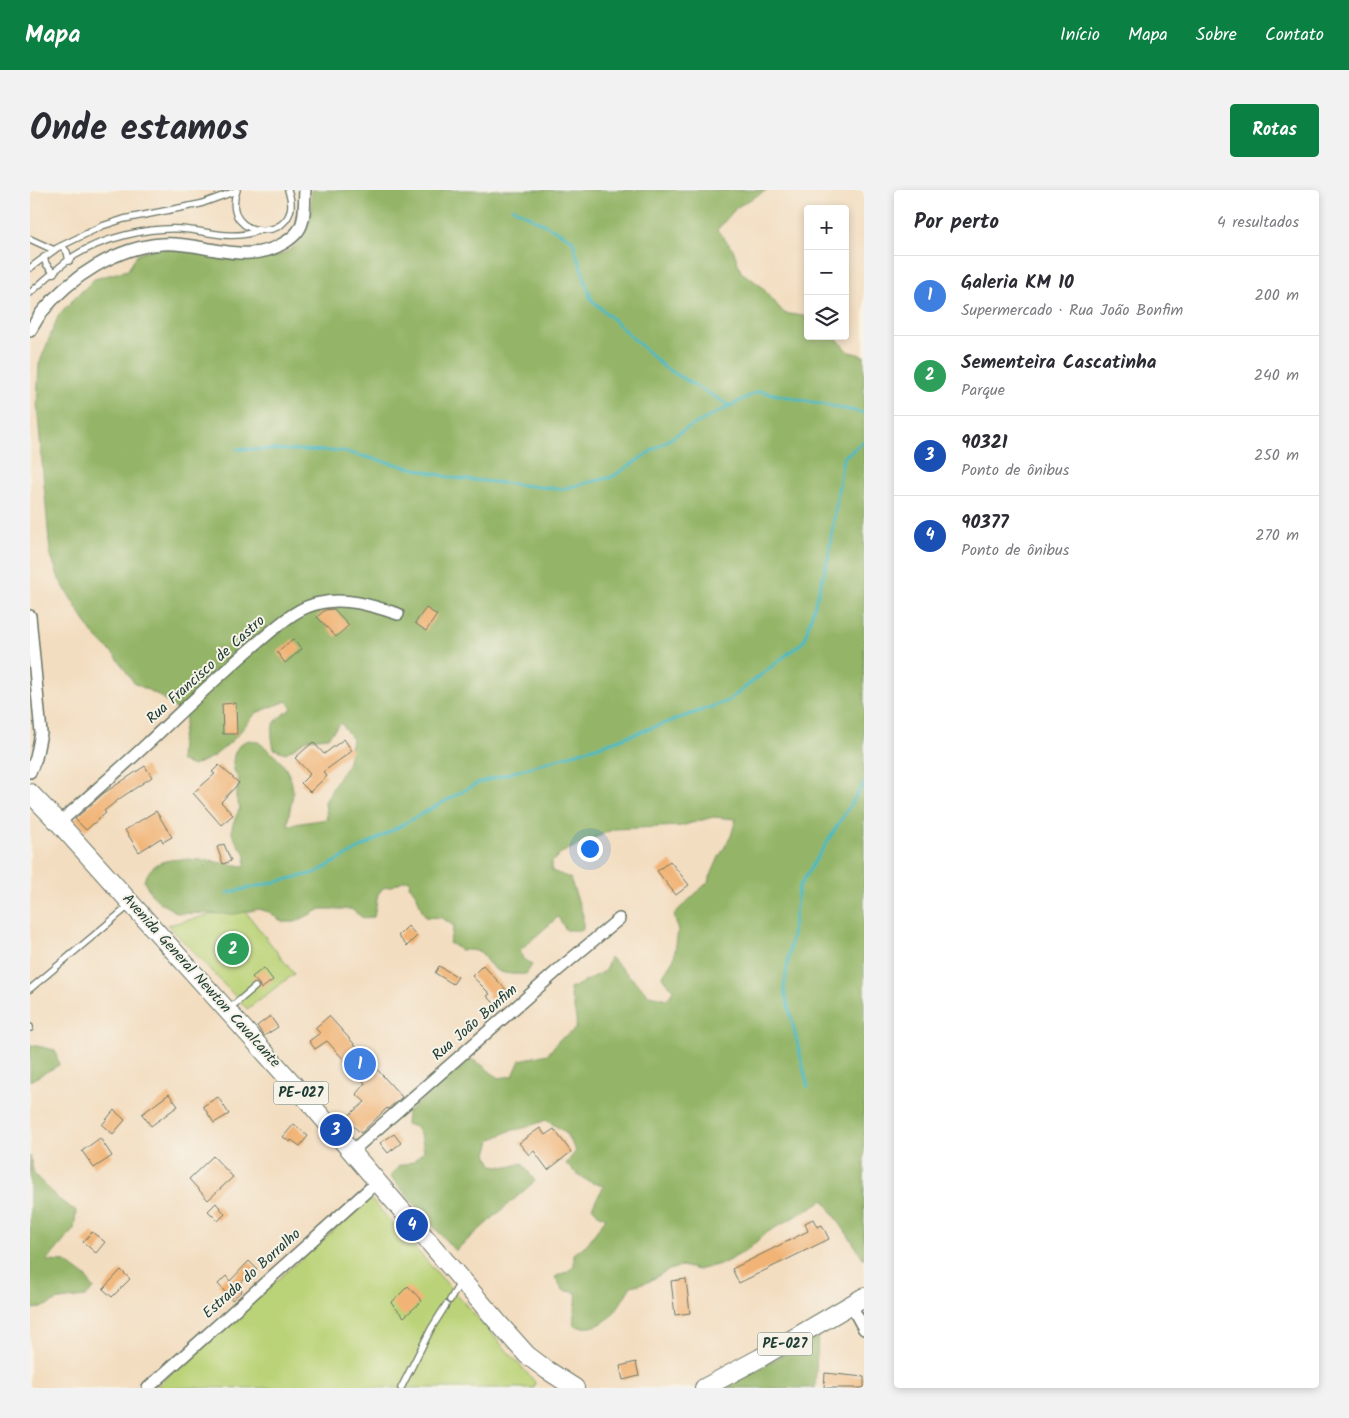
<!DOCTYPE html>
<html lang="pt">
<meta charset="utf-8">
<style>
body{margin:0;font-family:Kalam,sans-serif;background:#f2f2f3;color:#2b2b33}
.controls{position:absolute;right:15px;top:15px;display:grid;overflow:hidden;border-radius:5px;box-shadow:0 2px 8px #0003}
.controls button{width:45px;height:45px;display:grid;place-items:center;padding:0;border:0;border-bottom:1px solid #e1e1e2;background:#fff;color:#2b2b33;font:25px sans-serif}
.you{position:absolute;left:559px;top:658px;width:18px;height:18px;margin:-12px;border:4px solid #fff;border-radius:50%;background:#1a73e8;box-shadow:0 0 0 8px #1a73e833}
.badge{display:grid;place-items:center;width:32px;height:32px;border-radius:50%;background:#0b8043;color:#fff;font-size:16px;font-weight:700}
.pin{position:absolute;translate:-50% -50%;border:2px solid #fff;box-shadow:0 1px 5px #0006}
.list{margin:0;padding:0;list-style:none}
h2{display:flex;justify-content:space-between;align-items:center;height:65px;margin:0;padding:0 20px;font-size:21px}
h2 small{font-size:16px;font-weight:400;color:#7c7c81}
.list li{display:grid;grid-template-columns:32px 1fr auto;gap:15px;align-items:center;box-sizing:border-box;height:80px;padding:0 20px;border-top:1px solid #e1e1e2}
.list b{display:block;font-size:19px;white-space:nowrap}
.list p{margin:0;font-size:16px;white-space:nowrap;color:#7c7c81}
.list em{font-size:16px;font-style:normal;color:#7c7c81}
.icon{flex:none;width:28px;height:28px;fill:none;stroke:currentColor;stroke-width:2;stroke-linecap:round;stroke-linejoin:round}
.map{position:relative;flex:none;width:834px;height:1198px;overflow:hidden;border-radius:5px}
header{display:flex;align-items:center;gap:30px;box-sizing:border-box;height:70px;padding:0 25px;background:#0b8043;color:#fff}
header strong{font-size:24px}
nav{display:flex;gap:28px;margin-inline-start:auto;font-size:18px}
.intro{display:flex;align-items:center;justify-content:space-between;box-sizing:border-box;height:120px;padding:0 30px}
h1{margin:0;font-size:35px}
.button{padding:12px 22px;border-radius:5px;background:#0b8043;color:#fff;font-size:18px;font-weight:700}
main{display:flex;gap:30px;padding:0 30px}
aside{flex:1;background:#fff;border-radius:5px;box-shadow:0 2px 8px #0003}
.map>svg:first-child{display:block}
.green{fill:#bbd378;stroke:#6d8856}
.forest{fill:#94b568;stroke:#5a794e}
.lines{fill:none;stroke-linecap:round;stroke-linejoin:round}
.stream{stroke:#4bbac3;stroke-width:3}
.building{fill:#f1b476}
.service-casing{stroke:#697565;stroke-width:8}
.minor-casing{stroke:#697565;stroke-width:14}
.primary-casing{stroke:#697565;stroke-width:20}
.service{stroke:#fff;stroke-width:5.5}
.minor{stroke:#fff;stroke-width:11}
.primary{stroke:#fff;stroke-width:18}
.labels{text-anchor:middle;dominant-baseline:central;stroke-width:4;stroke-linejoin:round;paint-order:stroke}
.shield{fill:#f7f3e8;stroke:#60746a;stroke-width:1}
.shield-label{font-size:14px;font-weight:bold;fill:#1f3d34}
.street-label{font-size:15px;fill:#1f3d34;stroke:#f7f3e8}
</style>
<header>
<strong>Mapa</strong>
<nav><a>Início</a><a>Mapa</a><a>Sobre</a><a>Contato</a></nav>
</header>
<div class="intro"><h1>Onde estamos</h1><a class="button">Rotas</a></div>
<main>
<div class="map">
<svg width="834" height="1198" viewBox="0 0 834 1198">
<rect width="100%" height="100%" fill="#f7f3e8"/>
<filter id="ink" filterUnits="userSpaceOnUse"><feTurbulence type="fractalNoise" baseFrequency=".02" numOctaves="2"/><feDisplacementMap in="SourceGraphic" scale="10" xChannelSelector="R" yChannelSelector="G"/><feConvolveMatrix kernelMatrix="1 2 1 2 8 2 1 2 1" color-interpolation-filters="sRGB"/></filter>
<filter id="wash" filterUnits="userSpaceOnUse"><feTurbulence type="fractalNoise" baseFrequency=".0096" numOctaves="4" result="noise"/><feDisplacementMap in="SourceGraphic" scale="20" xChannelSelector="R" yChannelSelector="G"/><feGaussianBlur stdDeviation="1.12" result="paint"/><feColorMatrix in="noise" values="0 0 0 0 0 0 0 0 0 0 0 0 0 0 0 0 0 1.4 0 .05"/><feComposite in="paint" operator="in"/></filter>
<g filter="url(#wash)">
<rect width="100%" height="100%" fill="#f3ddc0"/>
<g class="green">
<path d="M212,717L264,784L217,819L138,735Z"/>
<path d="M340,1008L505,1192L504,1198H125Z"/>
</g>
<g class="forest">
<path d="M281,0H737L707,17L687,40L703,59L711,82L730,95L754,123L778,127V146H805L817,161L834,166V1069L794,1010L736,1043L716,1061L694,1073L668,1080L652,1076L636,1081L618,1092L601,1096C586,1120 577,1143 544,1136C542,1124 548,1114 546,1102L534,1101L525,1087L538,1081L544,1075V1064L557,1054L576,1028L568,1024L562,1017L574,996C556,992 550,987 536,974L546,961L535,942L516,930L494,938L479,941L461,950L457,964L462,975L479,977L492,973L505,991L425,1061L360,986L369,976L382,972L394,961L392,949L386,937L376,934L377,922L441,869L452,875L468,888L483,886L490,870L518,864L529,850L546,839C548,826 541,812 540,799L575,781L580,767L619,805L638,809L643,800L632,787L644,768L648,741L644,724L678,692L689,667L701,646L706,629L683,627L651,636L584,639L531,663L521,673L522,681L540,688L553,725V740H536L528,727L490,760L493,769L502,775L496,784C472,785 463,783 451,762L440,760H431L419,753L424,736L412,728L396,727C388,717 390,704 379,696L380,690H375L362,696L353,698L348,704L344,727L333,728L321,719H291L265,732H253L239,722L229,719L205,724L148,723L132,714L121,704L114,690C117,686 119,680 123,677C141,661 192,674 215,676L216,665C200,643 197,644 210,618C209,615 206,610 206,606C206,601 210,597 209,591C208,587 205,584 204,580C200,565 210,544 228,552C245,564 263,580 263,603C262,614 258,624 258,635L297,629L295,612L307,590L317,576L322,549L311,533L298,547L278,549L256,563L244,559C239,536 242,531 262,519L257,511L226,523L203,550L184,566L163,576L150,571L151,553L156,527L128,505L104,493L87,468L62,443L29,389L20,362L7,214L9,174L29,124L64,89L98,80C101,75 104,67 109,64C125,55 148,60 165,63C208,70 271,84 281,23C282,16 281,7 281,0Z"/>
<path d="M0,856H7L25,860L29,875L0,891Z"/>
<path d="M0,966L4,984L28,1009L46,1021L44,1039L17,1071L36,1072L56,1087L64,1099L55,1107L29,1110L11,1118L0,1119Z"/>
<path d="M788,1144L785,1198H697Z"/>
</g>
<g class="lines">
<g class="stream">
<path d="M483,18L542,49L561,109L634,177L700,216"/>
<path d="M207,259L311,261L423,288L531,299L582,287L652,241L729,201L834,223"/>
<path d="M197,703L285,683L448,593L576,554L698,511L774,451L798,369L813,268L834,251"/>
<path d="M778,897L754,798L769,697L834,593"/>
</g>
</g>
<g id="blocks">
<g class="building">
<path d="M396,418L407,425L396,441L385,433Z"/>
<path d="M304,419L319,435L306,447L287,427L295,420Z"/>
<path d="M263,449L272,459L255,473L247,462Z"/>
<path d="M206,513L207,544H193L192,514Z"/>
<path d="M314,549L322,561L293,582L297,586L280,602L271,593L280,584L265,568L283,552L294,564Z"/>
<path d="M189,575L209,593L191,612L203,625L191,635L163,603L185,584L182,582Z"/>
<path d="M115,576L122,587L92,607L74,621L76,623L56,640L45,629L74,603Z"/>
<path d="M126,621L142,647L133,652L131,648L109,662L95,640Z"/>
<path d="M194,654L201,671L193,674L187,657Z"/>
<path d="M640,671L659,695L646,705L627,681Z"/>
<path d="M378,736L387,746L377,756L368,746Z"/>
<path d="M453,775L480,804L466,815L457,806L460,804L442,786Z"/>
<path d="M409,776L428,787L423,794L405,783Z"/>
<path d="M234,778L243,790L231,799L229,794L222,787Z"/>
<path d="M240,826L248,837L234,846L227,836Z"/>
<path d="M299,826L372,907L358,919L357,918L331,943L321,934L318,936L313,930L335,912L326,904L335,893L297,851L285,859L279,851L290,843L285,838Z"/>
<path d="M139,904L148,916L121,936L112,924Z"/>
<path d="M188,907L199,924L184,933L173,916Z"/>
<path d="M84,920L95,930L83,944L72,935Z"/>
<path d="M264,934L278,946L270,956L261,950L260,952L253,947Z"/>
<path d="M510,938L515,945L524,939L541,962L518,980L504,961L499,965L489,953Z"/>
<path d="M364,944L371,953L358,963L350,953Z"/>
<path d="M70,948L82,966L64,978L52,961Z"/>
<path d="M183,966L203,987L178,1010L159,989Z"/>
<path d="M186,1013L195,1024L188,1031L178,1021Z"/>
<path d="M783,1029L787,1037L792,1035L799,1049L709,1093L702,1079L778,1041L775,1033Z"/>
<path d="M62,1042L75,1052L66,1063L53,1052Z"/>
<path d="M219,1071L227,1079L209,1094L212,1101L202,1110L188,1094L196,1086L200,1091Z"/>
<path d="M91,1080L100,1089L82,1107L73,1099Z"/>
<path d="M656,1089L660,1123L645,1125L641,1091Z"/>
<path d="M378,1096L392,1111L374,1127L361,1113Z"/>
<path d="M606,1172L609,1186L593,1190L590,1176Z"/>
<path d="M795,1183L834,1187V1198H794Z"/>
</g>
</g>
</g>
<g filter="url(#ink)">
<use href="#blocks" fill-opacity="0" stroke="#697565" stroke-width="1"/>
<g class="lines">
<defs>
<g id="service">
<path d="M207,0C188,54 278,53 258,0"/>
<path d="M0,49L24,60"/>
<path d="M32,56L37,62L39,71"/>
<path d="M14,67L16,74L24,83"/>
<path d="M0,78L27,58L72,36L94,29L170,14L206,1"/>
<path d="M0,103C14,91 29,76 44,66C72,48 119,37 151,39C179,41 200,51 227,41"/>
<path d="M0,799L100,715"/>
<path d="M199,819L225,797"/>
<path d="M0,837V838"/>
<path d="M420,1110L430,1093"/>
<path d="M371,1198L401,1139L416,1115"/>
</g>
<g id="minor">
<path d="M0,141C4,135 8,127 12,122C40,87 87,57 132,54C173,51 215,77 254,53C259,50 265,45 268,41C276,31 274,12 275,0"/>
<path d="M0,426L11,543L6,568L0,582"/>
<path d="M29,633C58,607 88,581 117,554C155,518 192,482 232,449C249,435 267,417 290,413C317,407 343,416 368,424"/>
<path d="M321,962L528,780L589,729"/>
<path d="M821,1115L834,1139"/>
<path d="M118,1198L346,993"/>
</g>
<g id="primary">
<path d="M0,603L29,633L273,905L471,1136L497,1165L517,1180L545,1198"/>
<path d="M674,1198L730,1168L834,1107"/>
</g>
</defs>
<use href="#service" class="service-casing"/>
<use href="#minor" class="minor-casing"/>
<use href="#primary" class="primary-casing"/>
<use href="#service" class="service"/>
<use href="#minor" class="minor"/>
<use href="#primary" class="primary"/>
</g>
</g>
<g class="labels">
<g class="shield">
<rect x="243.5" y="891.5" width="55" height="23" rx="4"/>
<rect x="727.5" y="1142.5" width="55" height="23" rx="4"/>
</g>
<g class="shield-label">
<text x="271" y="903">PE-027</text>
<text x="755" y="1154">PE-027</text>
</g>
<g class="street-label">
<text transform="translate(176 480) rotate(-42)">Rua Francisco de Castro</text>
<text transform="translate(171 791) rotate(48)">Avenida General Newton Cavalcante</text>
<text transform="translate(445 833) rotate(-41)">Rua João Bonfim</text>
<text transform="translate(222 1084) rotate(-42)">Estrada do Borralho</text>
</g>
</g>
</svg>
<div class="controls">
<button>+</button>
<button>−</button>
<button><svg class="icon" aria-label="layers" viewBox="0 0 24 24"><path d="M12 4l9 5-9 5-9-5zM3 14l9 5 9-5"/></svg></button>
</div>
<div class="you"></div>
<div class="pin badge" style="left:330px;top:874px;background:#3f7fe0">1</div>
<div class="pin badge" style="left:203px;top:759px;background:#2e9e5b">2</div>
<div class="pin badge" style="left:306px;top:940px;background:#1a4fb4">3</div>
<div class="pin badge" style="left:382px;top:1035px;background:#1a4fb4">4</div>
</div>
<aside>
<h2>Por perto<small>4 resultados</small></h2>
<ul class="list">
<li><span class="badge" style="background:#3f7fe0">1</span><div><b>Galeria KM 10</b><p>Supermercado · Rua João Bonfim</p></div><em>200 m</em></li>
<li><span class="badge" style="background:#2e9e5b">2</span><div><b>Sementeira Cascatinha</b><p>Parque</p></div><em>240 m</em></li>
<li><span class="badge" style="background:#1a4fb4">3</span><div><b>90321</b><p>Ponto de ônibus</p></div><em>250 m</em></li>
<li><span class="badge" style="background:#1a4fb4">4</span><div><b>90377</b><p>Ponto de ônibus</p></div><em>270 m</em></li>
</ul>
</aside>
</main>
